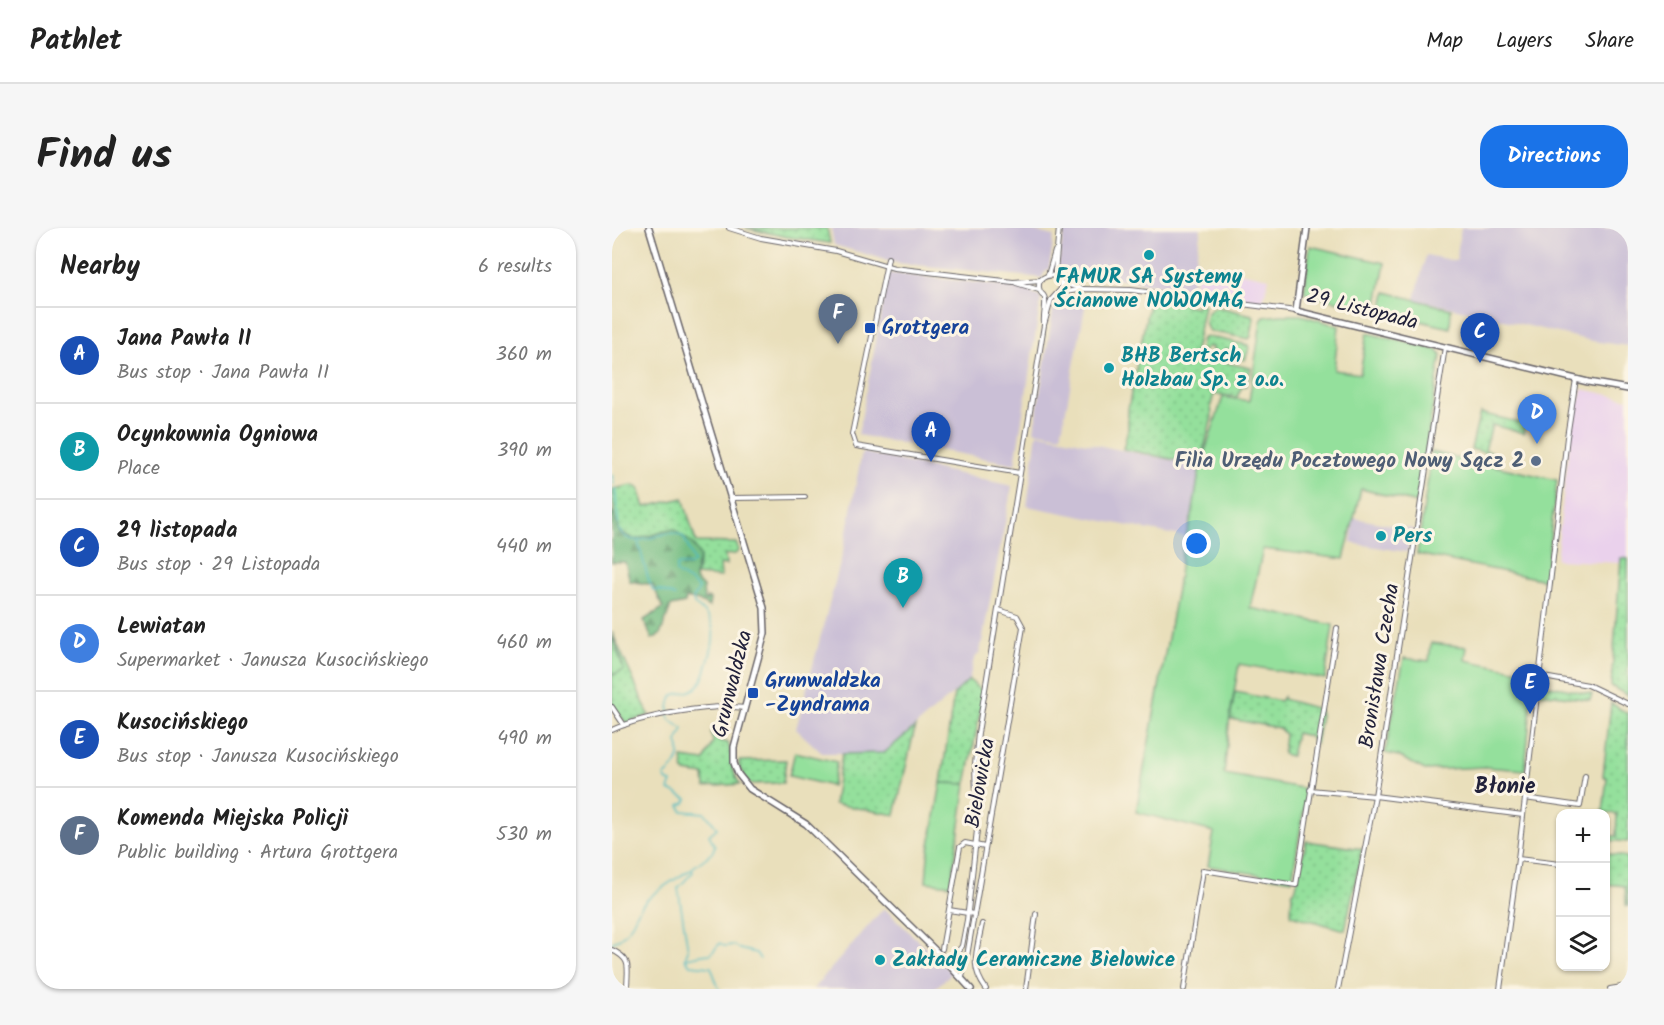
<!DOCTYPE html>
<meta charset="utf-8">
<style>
body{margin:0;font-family:Kalam,sans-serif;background:#f6f6f6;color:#222}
.controls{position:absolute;right:18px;bottom:18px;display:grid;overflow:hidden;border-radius:12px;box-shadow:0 2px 4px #0004}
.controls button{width:54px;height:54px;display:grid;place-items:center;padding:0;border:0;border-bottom:2px solid #e0e0e0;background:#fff;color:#222;font:30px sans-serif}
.you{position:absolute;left:585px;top:316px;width:21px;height:21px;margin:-15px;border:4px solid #fff;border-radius:50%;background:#1a73e8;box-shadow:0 0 0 9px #1a73e833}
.badge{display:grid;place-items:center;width:39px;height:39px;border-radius:50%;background:#1a73e8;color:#fff;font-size:20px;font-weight:700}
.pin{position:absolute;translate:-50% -50px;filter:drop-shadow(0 2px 3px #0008)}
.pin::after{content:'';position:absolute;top:32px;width:21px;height:18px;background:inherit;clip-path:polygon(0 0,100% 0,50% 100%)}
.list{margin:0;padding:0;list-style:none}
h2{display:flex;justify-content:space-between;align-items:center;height:78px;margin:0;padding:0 24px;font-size:26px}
h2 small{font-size:20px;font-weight:400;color:#767676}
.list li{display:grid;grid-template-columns:39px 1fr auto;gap:18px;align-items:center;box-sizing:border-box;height:96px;padding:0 24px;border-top:2px solid #e0e0e0}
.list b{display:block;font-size:22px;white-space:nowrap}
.list p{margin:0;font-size:20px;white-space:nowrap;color:#767676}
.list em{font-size:20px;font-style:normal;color:#767676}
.icon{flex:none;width:33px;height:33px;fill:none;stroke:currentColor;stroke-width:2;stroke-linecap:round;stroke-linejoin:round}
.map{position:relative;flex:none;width:1016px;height:761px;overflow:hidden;border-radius:24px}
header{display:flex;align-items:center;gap:36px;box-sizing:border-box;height:84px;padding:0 30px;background:#fff;border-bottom:2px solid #e0e0e0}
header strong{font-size:28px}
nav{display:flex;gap:33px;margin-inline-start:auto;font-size:21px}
.intro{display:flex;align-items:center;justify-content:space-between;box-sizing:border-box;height:144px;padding:0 36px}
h1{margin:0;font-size:42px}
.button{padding:15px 27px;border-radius:24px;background:#1a73e8;color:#fff;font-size:21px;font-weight:700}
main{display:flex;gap:36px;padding:0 36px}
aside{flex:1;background:#fff;border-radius:24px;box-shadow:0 2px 4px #0004}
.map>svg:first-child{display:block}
.built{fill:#ead1ec}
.industrial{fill:#cabfd6}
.grass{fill:url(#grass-dots);stroke:#5b816c;stroke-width:1.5}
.forest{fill:url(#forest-firs);stroke:#4c7060;stroke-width:1.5}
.garden{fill:#94e09c;stroke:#5b816c;stroke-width:1.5}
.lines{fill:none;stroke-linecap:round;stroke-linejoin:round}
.stream{stroke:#4cbbc3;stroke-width:1.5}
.street-casing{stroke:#686468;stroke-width:6}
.secondary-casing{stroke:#686468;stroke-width:8}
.street{stroke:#fff;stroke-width:4}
.secondary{stroke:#fff;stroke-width:5}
.culture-dot{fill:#0f9aa8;stroke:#fcf5e5;stroke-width:2}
.transit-dot{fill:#1a4fb4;stroke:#fcf5e5;stroke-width:2}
.service-dot{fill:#5c6f8a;stroke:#fcf5e5;stroke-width:2}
.labels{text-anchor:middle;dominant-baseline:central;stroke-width:6;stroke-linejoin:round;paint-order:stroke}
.culture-label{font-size:21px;font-weight:bold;fill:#0d838f;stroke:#fcf5e5;text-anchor:start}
.street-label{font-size:21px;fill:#22223b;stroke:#fcf5e5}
.transit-label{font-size:21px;font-weight:bold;fill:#164399;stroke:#fcf5e5;text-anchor:start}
.service-label{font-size:21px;font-weight:bold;fill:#4e5e75;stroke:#fcf5e5;text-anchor:end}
.neighbourhood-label{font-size:22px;font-weight:bold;fill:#22223b;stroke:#fcf5e5}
</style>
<header>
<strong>Pathlet</strong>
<nav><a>Map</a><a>Layers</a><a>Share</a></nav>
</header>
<div class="intro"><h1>Find us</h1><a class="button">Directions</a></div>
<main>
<aside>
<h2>Nearby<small>6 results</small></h2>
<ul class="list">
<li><span class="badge" style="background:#1a4fb4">A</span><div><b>Jana Pawła II</b><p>Bus stop · Jana Pawła II</p></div><em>360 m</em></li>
<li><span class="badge" style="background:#0f9aa8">B</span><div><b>Ocynkownia Ogniowa</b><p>Place</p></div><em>390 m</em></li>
<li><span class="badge" style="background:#1a4fb4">C</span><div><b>29 listopada</b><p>Bus stop · 29 Listopada</p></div><em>440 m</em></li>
<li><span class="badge" style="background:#3f7fe0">D</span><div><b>Lewiatan</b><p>Supermarket · Janusza Kusocińskiego</p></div><em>460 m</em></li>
<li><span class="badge" style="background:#1a4fb4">E</span><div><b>Kusocińskiego</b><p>Bus stop · Janusza Kusocińskiego</p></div><em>490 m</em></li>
<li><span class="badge" style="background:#5c6f8a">F</span><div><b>Komenda Miejska Policji</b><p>Public building · Artura Grottgera</p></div><em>530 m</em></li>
</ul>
</aside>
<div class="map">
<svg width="1016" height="761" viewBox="0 0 1016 761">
<defs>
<pattern id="grass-dots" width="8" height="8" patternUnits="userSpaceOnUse" patternTransform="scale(1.5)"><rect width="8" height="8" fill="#94e09c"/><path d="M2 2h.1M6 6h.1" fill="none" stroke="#7fc087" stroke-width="1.8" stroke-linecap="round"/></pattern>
<pattern id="forest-firs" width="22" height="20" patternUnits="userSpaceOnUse" patternTransform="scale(1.5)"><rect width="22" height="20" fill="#77be84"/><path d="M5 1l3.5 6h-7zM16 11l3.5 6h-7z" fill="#619a6d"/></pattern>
</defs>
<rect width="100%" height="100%" fill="#fcf5e5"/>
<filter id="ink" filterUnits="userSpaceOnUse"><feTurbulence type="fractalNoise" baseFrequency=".0167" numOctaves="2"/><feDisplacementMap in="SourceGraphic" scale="12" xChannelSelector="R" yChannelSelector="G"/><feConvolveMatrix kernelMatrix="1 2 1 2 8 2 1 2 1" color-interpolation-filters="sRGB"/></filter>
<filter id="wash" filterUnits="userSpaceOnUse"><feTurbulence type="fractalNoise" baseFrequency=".008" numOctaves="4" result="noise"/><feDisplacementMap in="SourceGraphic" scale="24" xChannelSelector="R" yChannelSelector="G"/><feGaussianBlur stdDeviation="1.35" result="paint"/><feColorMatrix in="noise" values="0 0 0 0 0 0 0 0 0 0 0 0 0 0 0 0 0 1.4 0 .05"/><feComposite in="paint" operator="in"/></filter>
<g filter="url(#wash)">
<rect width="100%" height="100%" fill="#e9dfbb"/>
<g class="built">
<path d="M586,36L657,50L650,77L582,64Z"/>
<path d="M970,161L1016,171V331L1009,330L1008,335L944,332L959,202Z"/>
</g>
<g class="industrial">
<path d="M219,0H408L442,8L437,41L432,45L430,50L285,35L222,17Z"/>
<path d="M453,0H589L579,62L445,42Z"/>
<path d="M849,0H1016V118L980,113L803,71L814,27L844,33Z"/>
<path d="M277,45L413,60L429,70L403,236L246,207Z"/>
<path d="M450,68H475L478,74H474L449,208L422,203L443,70Z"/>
<path d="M425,205L588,238L580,288L574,309L415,278Z"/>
<path d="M250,224L400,258L368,424L362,431L357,452L272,525H210L184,501L231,324Z"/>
<path d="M742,290L801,301L795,324L739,315Z"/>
<path d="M272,680L340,745L322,761H201Z"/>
</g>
<g class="grass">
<path d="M133,0H215L218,15L175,9Z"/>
<path d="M540,60L575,65L573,77L584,79L586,75L592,77L582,128L639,140L634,158L630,159L625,169L602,166L599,177L600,189L588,237L511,221L516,201V181Z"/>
<path d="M606,79L640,87L642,89L639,108L637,111L597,103C591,94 592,88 600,80Z"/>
<path d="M598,109L636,117L637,121L633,132L618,129L619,122L613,121L611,127L600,125V119H594L593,123L588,122L590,110Z"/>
<path d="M868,185L914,196L912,205L880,197L873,222L886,226V228L859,221Z"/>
<path d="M20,257L27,260L33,279L71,270L84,314L124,315L127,322L123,326L113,327L114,337L108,336L109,349L84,347L88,329L80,315L52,304L22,312L5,302C3,287 0,277 1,261Z"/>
<path d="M1009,330L1016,331V468L999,458Z"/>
<path d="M0,404L37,487L14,495L0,476V447L12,441Z"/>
<path d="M357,452L372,464L354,556L329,555L342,466Z"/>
<path d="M929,456L980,466L978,472L928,465Z"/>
<path d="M623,464L668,473L671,469V471L707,481L709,487L704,517L697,508L684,505L679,528L671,526L673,506L667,500L618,491Z"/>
<path d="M999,475L1016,486V614L994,612V608H1004L1005,586L991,584L995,550L991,548Z"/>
<path d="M303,499L283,587L222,576L230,526L272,525Z"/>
<path d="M104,503L108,513L116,515C121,530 117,540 128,556L93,559L92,547L72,544L70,530L92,533L101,514L99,504Z"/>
<path d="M174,532L171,555L137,556L127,539V533Z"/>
<path d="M694,613L750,621L733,702L679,687L680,665L684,660Z"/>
<path d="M994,625L1015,629L1016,678L1014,677L1013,658L994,656Z"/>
</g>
<path class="forest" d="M0,284L3,289L6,302L22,312L61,301L80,315L88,329L84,341L83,351L91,359L92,372L94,373L95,370L98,371L97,379L87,373L74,370L73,375L59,378L48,407L40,411L32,392L51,380L41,357L18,353L13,334H0Z"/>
<g class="garden">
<path d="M698,18L773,35L764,81L762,83L692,65Z"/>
<path d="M774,64L839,81L838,100L770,84Z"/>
<path d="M669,87H689L727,98L722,142L748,146L755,105L825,122L829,127L805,275L749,261L732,331L651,321L638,380L721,397L713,451L627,436L618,487L612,546L695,561L680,652L596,638L602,604L524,584L565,361L571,317L580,288L588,238L611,169L637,173L649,93L652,89Z"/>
<path d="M820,224L945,252L933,352L805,326Z"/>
<path d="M0,408L12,442L0,447Z"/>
<path d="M819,415L855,419L853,432L922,446L913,542L872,539L813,542L786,528L773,525L792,430L817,433Z"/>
<path d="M183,524L225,534L220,558L177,548Z"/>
<path d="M329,555L354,556L339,657L314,654L316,628Z"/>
</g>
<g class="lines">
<g class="stream">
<path d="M0,247L2,256"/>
<path d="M3,260L7,302C25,328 51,296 70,308C74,310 78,327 82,334L78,337H65L64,344C71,351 81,352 87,361L81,371L82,376C106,392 104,409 96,434C94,442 92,450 87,457C81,465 70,464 61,467C57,475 56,482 57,491L71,501L65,514C72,529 63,540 52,548L55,553L60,554L57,562L75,571L73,575L68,577L70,583L93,585L105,600L97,607L103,618L100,625L79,641L81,644L66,660L76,722L73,730L78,737L99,739L107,761"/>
<path d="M26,314C30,325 36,357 42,363L47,362L63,368"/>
<path d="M0,715C25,702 18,688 35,672C47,660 64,651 78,642"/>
<path d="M74,730C83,729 90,726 99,726L108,715L112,718L122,717L127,721L144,725L148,731"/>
</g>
</g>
</g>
<g filter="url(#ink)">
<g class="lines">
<defs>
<g id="street">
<path d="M117,0L149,10L224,23L282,40L401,54L429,52"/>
<path d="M276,30L240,206L244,218L408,245"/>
<path d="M436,47L443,23"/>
<path d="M404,55L427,62"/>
<path d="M450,55L471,61"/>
<path d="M447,65L472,61L519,62L684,83"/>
<path d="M432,96C431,88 434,79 433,71C431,64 431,69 428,63C423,51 435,45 445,49"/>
<path d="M120,270L193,269"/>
<path d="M926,448L976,457L1016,476"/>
<path d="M0,479L12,497"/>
<path d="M0,502C32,487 98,476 133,480"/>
<path d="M698,562L763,568L911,587"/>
<path d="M913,570L968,578L973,548"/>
<path d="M906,631L948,636"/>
<path d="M337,682L362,686"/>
<path d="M370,696C365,723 357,738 374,761"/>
<path d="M330,721L348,619L353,615L373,619"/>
<path d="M0,722C21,732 15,740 15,761"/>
<path d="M337,735L350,718L355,692L365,602L363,537L366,505L432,97L439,72L449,61V55L443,44L447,0"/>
<path d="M350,749L354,734L411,399L405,388L387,382"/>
<path d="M414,761L424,686"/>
<path d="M572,761L591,642L684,657L725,400"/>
<path d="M726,761L763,568L833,119"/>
<path d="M888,761L906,631L955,209L964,151"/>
<path d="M998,761L1016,758"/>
</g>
<g id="secondary">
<path d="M37,0L152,380L153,405L122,519V535L126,546L138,561L194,596L326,725L359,761"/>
<path d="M695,0L684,83L976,154L1016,161"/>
</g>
</defs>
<use href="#street" class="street-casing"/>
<use href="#secondary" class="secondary-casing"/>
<use href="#street" class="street"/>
<use href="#secondary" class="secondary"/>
</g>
</g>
<g class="culture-dot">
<circle cx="537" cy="27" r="6"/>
<circle cx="497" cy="140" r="6"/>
<circle cx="769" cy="308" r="6"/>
<circle cx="268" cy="732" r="6"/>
</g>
<g class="transit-dot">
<rect x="252" y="94" width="12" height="12" rx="3"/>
<rect x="135" y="459" width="12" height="12" rx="3"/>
</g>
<circle class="service-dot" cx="924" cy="233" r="6"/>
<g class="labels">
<g class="culture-label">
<text x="537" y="49" text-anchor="middle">FAMUR SA Systemy<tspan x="537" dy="24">Ścianowe NOWOMAG</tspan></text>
<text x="509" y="128">BHB Bertsch<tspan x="509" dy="24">Holzbau Sp. z o.o.</tspan></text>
<text x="781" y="308">Pers</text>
<text x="280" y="732">Zakłady Ceramiczne Bielowice</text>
</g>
<g class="street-label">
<text transform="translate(750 82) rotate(14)">29 Listopada</text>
<text transform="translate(768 438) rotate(-81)">Bronisława Czecha</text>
<text transform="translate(121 456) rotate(-76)">Grunwaldzka</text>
<text transform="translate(369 555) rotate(-80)">Bielowicka</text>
</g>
<g class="transit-label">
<text x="270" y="100">Grottgera</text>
<text x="153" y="453">Grunwaldzka<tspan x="153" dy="24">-Zyndrama</tspan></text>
</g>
<g class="service-label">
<text x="912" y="233">Filia Urzędu Pocztowego Nowy Sącz 2</text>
</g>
<g class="neighbourhood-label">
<text x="893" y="559">Błonie</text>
</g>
</g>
</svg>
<div class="controls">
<button>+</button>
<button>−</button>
<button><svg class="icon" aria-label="layers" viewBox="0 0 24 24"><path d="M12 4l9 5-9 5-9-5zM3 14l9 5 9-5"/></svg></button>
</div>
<div class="you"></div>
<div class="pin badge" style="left:319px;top:234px;background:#1a4fb4">A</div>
<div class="pin badge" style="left:291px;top:380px;background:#0f9aa8">B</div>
<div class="pin badge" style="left:868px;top:135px;background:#1a4fb4">C</div>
<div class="pin badge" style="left:925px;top:216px;background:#3f7fe0">D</div>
<div class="pin badge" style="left:918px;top:486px;background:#1a4fb4">E</div>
<div class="pin badge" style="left:226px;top:116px;background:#5c6f8a">F</div>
</div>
</main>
